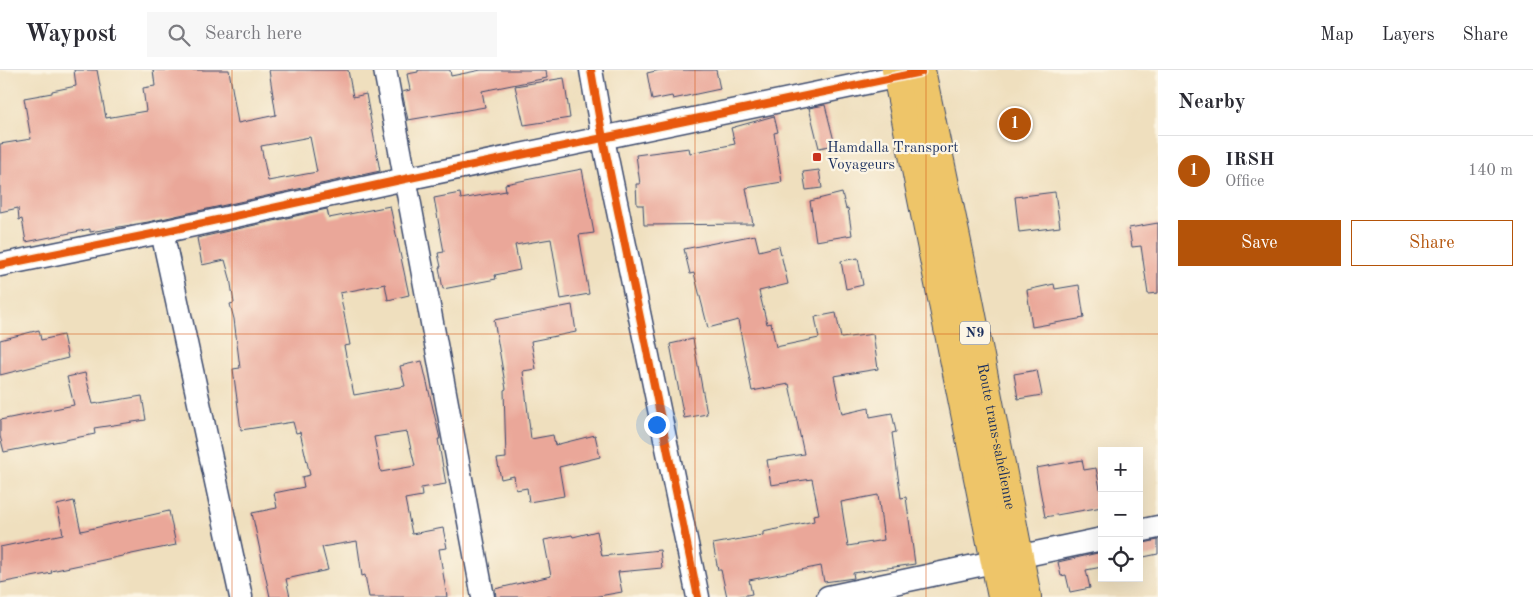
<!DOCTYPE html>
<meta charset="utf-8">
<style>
body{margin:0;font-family:"Old Standard TT",serif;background:#f7f7f7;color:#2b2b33}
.controls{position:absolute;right:15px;bottom:15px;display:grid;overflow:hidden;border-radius:0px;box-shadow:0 5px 20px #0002}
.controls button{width:45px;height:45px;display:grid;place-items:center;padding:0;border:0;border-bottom:1px solid #e1e1e2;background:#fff;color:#2b2b33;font:25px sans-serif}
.you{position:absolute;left:656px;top:354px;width:18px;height:18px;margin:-12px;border:4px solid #fff;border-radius:50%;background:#1a73e8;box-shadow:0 0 0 8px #1a73e833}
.badge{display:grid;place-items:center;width:32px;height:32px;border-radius:50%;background:#b45309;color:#fff;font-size:16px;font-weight:700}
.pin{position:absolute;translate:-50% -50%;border:2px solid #fff;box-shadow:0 1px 5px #0006}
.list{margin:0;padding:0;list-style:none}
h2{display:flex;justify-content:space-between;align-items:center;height:65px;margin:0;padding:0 20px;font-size:21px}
h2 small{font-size:16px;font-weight:400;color:#7c7c81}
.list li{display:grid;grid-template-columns:32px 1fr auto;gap:15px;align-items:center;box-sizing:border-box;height:70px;padding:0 20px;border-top:1px solid #e1e1e2}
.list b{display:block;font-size:19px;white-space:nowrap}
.list p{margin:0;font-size:16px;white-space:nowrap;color:#7c7c81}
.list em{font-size:16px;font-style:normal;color:#7c7c81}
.actions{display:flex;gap:10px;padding:15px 20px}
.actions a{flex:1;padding:11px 0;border:1px solid #b45309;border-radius:0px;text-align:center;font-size:18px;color:#b45309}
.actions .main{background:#b45309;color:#fff}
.icon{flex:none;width:28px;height:28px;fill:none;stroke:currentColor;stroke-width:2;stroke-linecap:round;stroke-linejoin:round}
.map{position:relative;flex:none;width:1158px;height:527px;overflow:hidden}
header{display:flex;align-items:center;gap:30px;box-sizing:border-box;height:70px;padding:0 25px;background:#fff;border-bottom:1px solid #e1e1e2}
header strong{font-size:24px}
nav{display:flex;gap:28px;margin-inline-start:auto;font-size:18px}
.search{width:350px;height:45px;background:#f7f7f7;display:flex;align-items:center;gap:12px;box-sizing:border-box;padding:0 18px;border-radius:0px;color:#7c7c81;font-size:19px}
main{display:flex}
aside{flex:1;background:#fff}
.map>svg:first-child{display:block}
.building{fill:#eaa799;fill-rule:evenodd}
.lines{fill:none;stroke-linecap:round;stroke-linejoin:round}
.street-casing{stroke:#3b496c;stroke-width:25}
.highway-casing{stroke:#3b496c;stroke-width:30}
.street{stroke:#fff;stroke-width:22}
.highway{stroke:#eec569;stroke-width:28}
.cycleway-casing{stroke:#fcf5e5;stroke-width:11}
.cycleway{stroke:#e8590c;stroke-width:8}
.grid{fill:none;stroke:#d45514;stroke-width:1;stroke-opacity:0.55}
.poi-dot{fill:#c8321e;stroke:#fcf5e5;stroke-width:2}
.labels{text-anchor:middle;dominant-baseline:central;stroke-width:4.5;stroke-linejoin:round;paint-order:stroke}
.shield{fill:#fcf5e5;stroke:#5e6a86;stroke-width:1}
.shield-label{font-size:14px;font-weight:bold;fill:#1b2f5e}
.poi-label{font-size:15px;fill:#1b2f5e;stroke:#fcf5e5;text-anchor:start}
.street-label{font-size:15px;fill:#1b2f5e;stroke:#fcf5e5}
</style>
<header>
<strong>Waypost</strong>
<div class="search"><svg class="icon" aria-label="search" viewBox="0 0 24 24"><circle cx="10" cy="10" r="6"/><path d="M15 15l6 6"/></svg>Search here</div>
<nav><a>Map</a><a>Layers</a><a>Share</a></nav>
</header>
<main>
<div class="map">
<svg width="1158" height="527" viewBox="0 0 1158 527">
<rect width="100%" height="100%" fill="#fcf5e5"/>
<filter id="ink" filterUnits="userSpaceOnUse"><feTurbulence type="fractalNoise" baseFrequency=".02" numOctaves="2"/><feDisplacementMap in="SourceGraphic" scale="10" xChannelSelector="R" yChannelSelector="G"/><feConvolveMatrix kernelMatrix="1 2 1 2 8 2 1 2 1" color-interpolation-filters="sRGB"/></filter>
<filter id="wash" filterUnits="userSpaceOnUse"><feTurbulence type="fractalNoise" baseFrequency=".0096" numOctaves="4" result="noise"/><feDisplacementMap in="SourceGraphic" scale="20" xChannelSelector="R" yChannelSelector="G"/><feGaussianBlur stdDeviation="1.12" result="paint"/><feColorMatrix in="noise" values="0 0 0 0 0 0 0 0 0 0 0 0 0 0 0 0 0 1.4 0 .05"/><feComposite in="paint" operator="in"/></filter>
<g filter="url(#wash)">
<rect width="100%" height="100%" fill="#efdfbe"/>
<g id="blocks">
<g class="building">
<path d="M74,0H97L106,48L146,41L143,18L155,16L153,0H229L238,53L276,45L269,0H348L353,27L366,24L380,101L148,152L90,162V159L26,172L22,149L19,150L18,138L0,142V74L31,69L24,28L52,23V21L76,16ZM310,67L317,102L268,111L261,76Z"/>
<path d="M418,0H450L451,6L481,0H546L547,8L482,21L485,37L408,50L402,22L410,20L407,4L418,2Z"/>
<path d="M660,0H716L720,19L673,29L672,26L652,30L647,3Z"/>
<path d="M564,8L570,48L524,55L515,16Z"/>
<path d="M825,35L835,75L819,78L809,38Z"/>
<path d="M774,46L778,62L774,63L782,112L746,118L753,154L644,155L643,135H637L636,114H640L636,85L689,78L690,83L735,74L731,58Z"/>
<path d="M582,99L594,163L579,165L589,224L561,229L551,169L515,175L520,200L495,205L496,209L443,219L439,197H441L438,183L444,182L434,128L460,123L461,129L506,121L505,114Z"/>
<path d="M819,100L822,118L806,120L803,102Z"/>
<path d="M1055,122L1060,157L1019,162L1015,127Z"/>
<path d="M842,123L846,139L848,138L852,165L816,171L810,131Z"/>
<path d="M390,136L409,225L388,230L385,214L340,223L350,275L344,276L354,325L405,316L400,296L422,291L440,369H438L446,414L421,418L422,426L405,429L412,464L443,458L447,478L439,479L447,527H369L365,505L362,506L357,471L322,477L328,500L286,509L290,527H270L252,443L277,438L274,423L304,417L302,407L310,405L300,362L296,363L293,352L241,360L233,299L240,298L234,249L230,234L234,233L230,208L225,190L202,195L197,168L327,139L329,148ZM407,362L415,396L381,402L374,367Z"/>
<path d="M1158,153V223L1148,224L1141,176L1132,177L1129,158Z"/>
<path d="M755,165L759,181L779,176L788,214L759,221L767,254L771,253L776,277L819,268L815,247L836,243L841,268L873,264L878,299L834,306L842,344L869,338L870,347L892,343L896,362L892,363L901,428L906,427L915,494L853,503L854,508L824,512L821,496L749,510L752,524L736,527H727L721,500H718L713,474L763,465V462L814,451L813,445L819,444L812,409L771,415L767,390L804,384L789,314L752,321L738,250L708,258L694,203L690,204L684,179ZM878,425L884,470L848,476L841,432Z"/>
<path d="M858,188L863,215L846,219L841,191Z"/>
<path d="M1054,214L1055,219L1079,215L1084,248L1032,257L1027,220Z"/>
<path d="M572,235L576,262L531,271L536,299L523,301L531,369L553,365L555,375L595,365L600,387L559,397L564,426L529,432L527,418L516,420L514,406L501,409L497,389L506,388L504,320L506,319L494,250Z"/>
<path d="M39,260L41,270L63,265L68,288L0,305V270Z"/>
<path d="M693,269L707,344L684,348L670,274Z"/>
<path d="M1037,300L1042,325L1018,329L1014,304Z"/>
<path d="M85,303L93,334L142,326L146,350L94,358L95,364L4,382L0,366V350L74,335L67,307Z"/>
<path d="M1082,390L1084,400L1096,398L1102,429V437L1045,447L1036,398Z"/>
<path d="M74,431L81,461L169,441L176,475L146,481L51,501L52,503L0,513V477L63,464L57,435Z"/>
<path d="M597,461L602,486L660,480L662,498L618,502L622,522L593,527H496L495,519L551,506L544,470L572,465L573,467Z"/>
<path d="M1158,470V484L1139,488V474Z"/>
<path d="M1102,482V497L1086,500L1090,518L1070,522L1066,505L1061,506L1058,492Z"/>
</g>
</g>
</g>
<g filter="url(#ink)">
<use href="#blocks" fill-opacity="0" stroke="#3b496c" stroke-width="1"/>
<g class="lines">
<defs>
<g id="street">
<path d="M385,0L483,527"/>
<path d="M591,0L603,69L698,527"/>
<path d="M162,162L241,527"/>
<path d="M0,195L162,162L405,109L914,3"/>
<path d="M1139,461L1158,457"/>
<path d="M828,527L1102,469"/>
</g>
<g id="highway">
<path d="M896,0L1002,527"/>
<path id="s1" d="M921,0L968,225L1027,527"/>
</g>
</defs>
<use href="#street" class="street-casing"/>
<use href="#highway" class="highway-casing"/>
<use href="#street" class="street"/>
<use href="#highway" class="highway"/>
<defs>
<g id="cycleway">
<path d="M591,0L603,69L698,527"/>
<path d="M0,195L162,162L405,109L921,2"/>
</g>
</defs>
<use href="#cycleway" class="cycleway-casing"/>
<use href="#cycleway" class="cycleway"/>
</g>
</g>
<path class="grid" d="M232,0V527M463,0V527M695,0V527M926,0V527M0,264H1158"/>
<rect class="poi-dot" x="812" y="82" width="10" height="10" rx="2.5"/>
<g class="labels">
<rect class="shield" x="960" y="251.5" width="30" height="23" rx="4"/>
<g class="shield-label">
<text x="975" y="263">N9</text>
</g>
<g class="poi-label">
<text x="827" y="78">Hamdalla Transport<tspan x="827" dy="17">Voyageurs</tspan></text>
</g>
<g class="street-label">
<text stroke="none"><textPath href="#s1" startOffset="374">Route trans-sahélienne</textPath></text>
</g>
</g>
</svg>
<div class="controls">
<button>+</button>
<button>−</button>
<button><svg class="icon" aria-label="locate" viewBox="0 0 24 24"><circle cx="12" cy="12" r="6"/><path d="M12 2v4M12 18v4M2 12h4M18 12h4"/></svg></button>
</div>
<div class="you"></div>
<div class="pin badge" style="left:1015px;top:54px">1</div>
</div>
<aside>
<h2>Nearby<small></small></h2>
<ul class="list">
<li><span class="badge">1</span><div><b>IRSH</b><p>Office</p></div><em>140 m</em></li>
</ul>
<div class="actions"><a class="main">Save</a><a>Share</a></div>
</aside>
</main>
